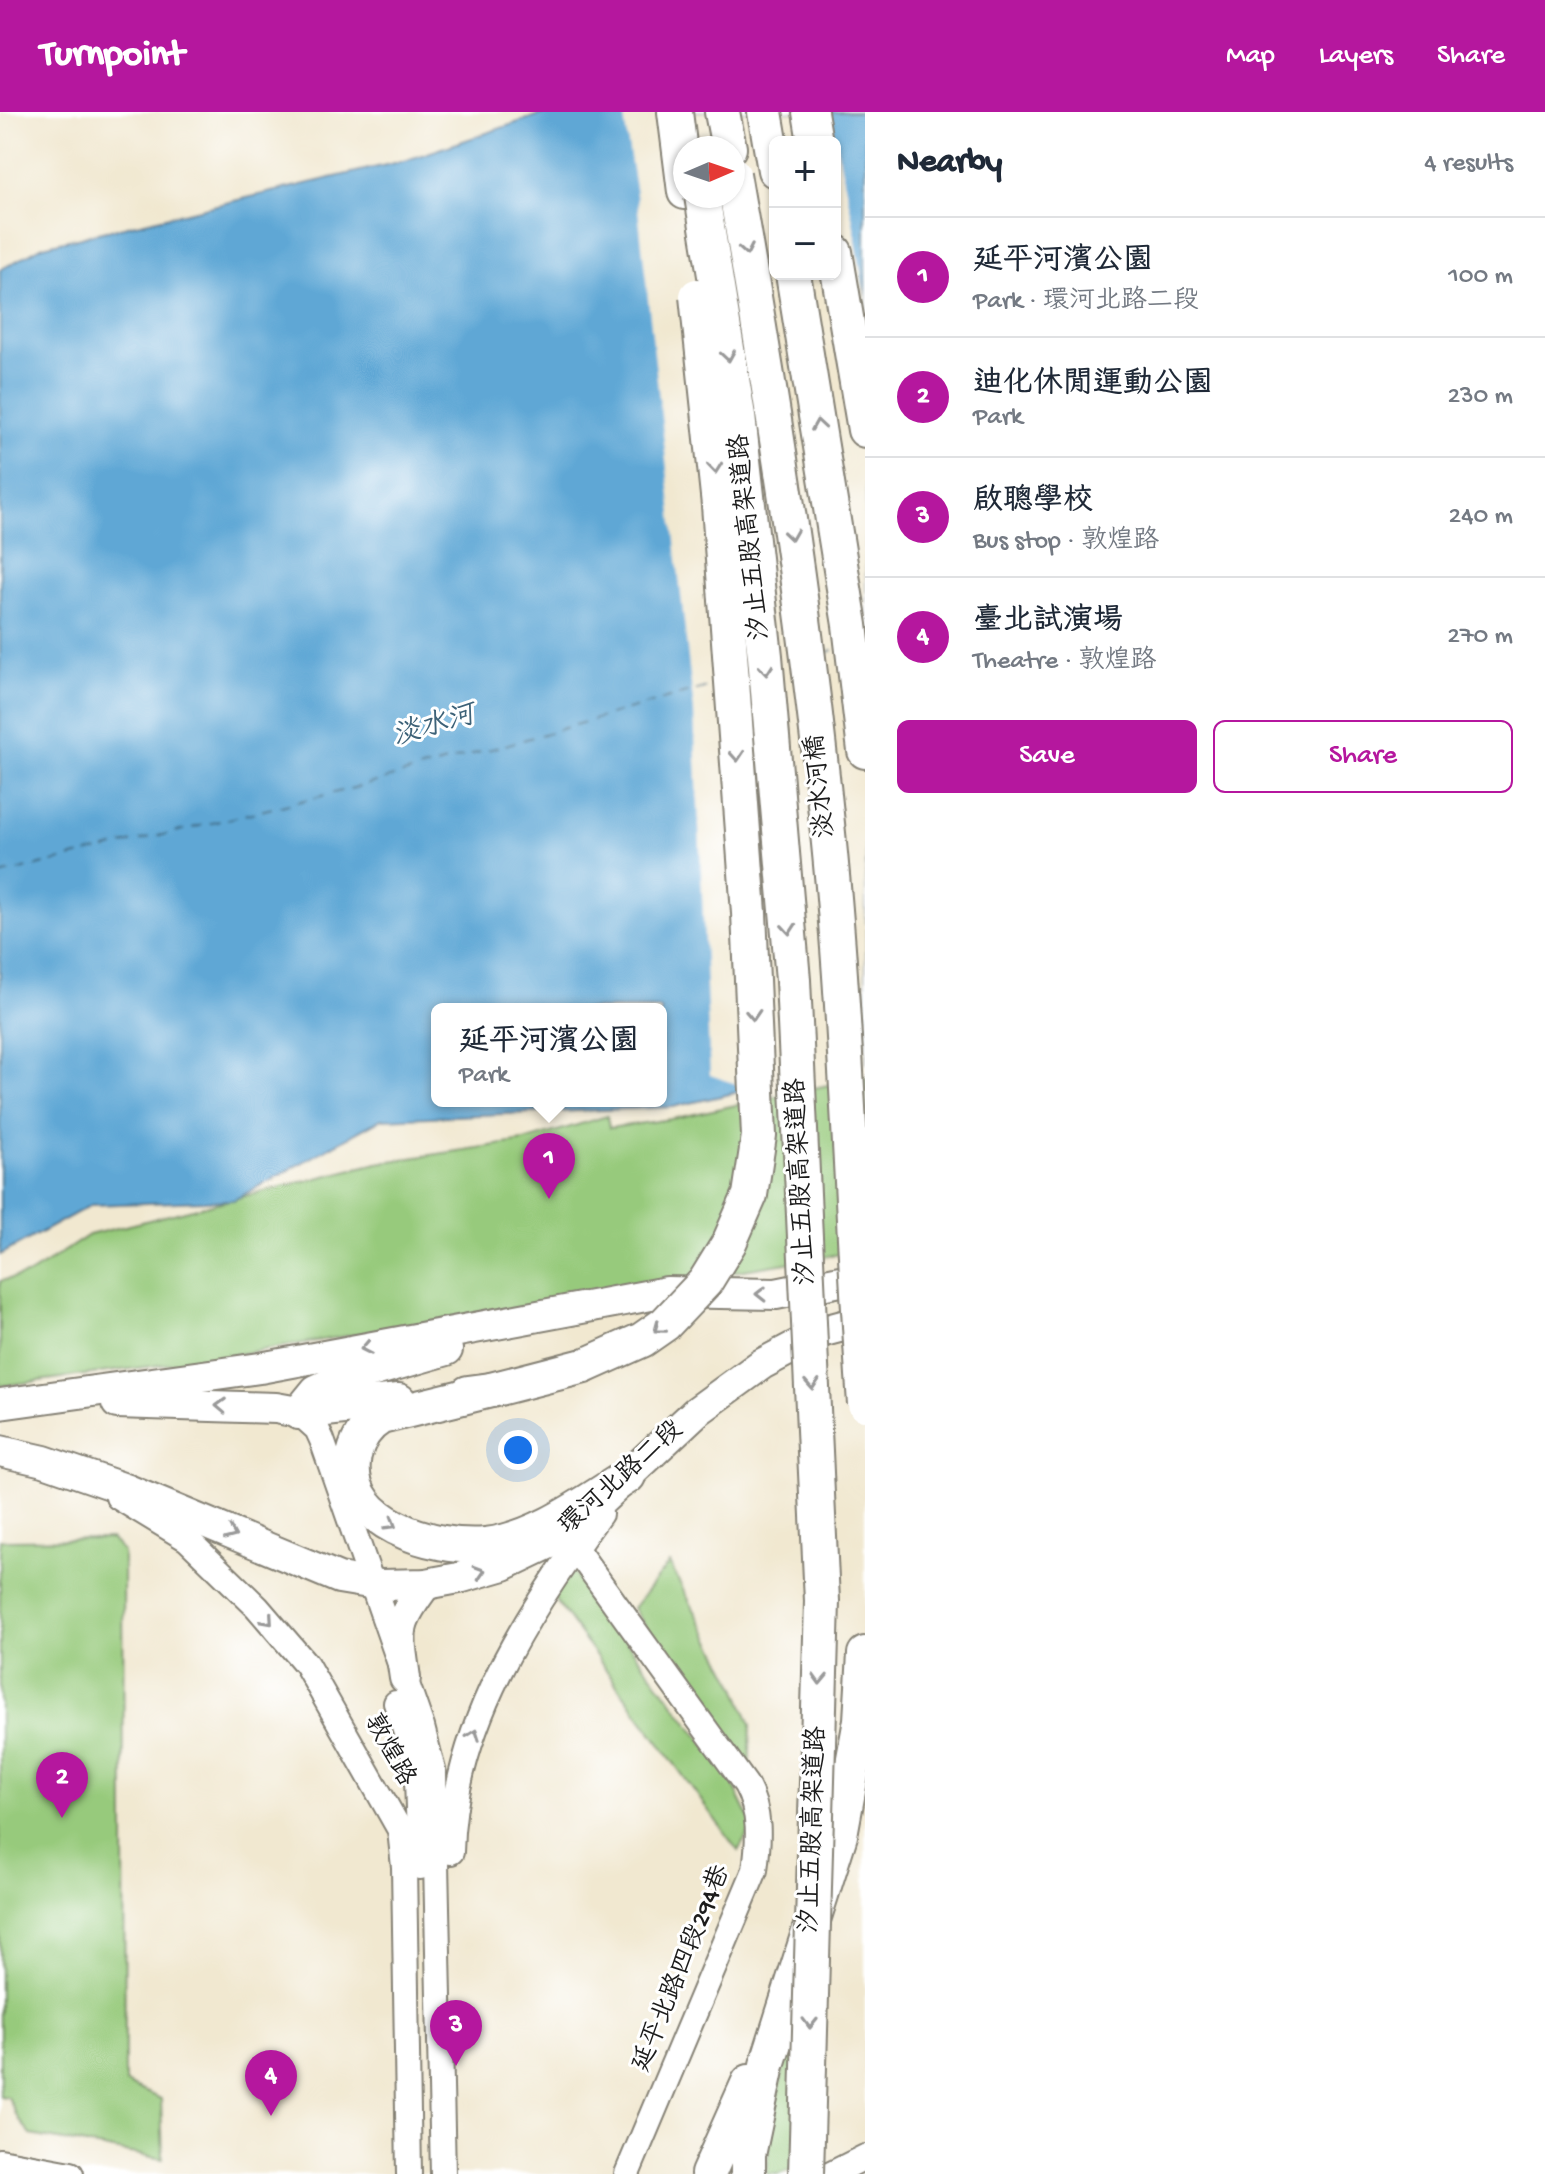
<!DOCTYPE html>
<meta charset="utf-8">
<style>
body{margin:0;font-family:"Gochi Hand","LXGW WenKai TC",sans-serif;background:#f6f6f7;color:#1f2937}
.controls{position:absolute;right:24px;top:24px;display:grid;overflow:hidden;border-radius:12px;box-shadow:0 2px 6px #0004}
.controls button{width:72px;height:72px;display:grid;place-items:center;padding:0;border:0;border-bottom:2px solid #e0e1e3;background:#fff;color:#1f2937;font:40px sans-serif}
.compass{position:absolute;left:673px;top:24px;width:72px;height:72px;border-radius:50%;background:#fff;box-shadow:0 2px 6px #0004;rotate:88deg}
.you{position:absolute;left:518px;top:1338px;width:28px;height:28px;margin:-20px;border:6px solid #fff;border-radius:50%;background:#1a73e8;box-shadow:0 0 0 12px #1a73e833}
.badge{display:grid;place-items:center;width:52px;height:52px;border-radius:50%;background:#b5179e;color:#fff;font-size:26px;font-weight:700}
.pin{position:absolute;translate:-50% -66px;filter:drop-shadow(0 2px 4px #0008)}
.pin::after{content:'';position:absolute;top:42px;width:28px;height:24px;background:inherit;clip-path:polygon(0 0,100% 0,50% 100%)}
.popup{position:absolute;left:431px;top:891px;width:236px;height:104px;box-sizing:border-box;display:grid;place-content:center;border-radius:12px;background:#fff;filter:drop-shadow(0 2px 6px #0005);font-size:26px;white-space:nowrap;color:#747a83}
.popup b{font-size:30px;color:#1f2937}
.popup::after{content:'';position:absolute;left:50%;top:100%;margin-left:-16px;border:16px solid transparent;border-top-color:#fff}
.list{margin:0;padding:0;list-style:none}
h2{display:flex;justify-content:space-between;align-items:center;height:104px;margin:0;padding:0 32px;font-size:34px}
h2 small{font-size:26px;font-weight:400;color:#747a83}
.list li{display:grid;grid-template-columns:52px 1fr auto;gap:24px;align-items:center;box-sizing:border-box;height:120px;padding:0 32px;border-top:2px solid #e0e1e3}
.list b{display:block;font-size:30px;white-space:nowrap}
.list p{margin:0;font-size:26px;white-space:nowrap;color:#747a83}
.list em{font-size:26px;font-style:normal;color:#747a83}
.actions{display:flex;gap:16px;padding:24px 32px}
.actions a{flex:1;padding:18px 0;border:2px solid #b5179e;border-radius:12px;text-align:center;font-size:28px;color:#b5179e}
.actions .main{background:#b5179e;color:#fff}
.map{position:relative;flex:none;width:865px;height:2062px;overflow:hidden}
header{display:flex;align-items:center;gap:48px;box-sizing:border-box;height:112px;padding:0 40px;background:#b5179e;color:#fff}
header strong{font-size:38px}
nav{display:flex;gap:44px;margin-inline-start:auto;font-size:28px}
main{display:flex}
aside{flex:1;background:#fff}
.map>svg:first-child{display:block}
.green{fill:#97ca7b;stroke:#5a734c;stroke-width:2}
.water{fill:#5ea7d5;stroke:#3d6278;stroke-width:2;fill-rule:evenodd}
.pier{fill:#f1e8d0;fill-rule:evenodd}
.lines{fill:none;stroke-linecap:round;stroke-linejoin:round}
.ferry{stroke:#3d6278;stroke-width:2;stroke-dasharray:10 8;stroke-linecap:butt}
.minor-casing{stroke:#868276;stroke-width:28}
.major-casing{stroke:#868276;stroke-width:34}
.highway-casing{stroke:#868276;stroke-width:38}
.minor{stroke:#fff;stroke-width:24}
.major{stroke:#fff;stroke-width:30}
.highway{stroke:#fff;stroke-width:34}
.highway-bridge-casing{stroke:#868276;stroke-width:38;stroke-linecap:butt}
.highway-bridge{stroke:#fff;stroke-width:34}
.oneway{stroke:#999}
.labels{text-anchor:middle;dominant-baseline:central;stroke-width:6;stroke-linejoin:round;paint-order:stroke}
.street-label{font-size:26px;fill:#1c1c1c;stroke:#fff}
.water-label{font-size:28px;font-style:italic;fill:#3d6278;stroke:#fff}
</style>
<header>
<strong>Turnpoint</strong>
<nav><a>Map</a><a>Layers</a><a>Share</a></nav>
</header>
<main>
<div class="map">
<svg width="865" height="2062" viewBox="0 0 865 2062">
<rect width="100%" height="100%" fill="#fff"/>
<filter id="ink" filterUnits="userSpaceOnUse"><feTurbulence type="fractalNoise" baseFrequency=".0125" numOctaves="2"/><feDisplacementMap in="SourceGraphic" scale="16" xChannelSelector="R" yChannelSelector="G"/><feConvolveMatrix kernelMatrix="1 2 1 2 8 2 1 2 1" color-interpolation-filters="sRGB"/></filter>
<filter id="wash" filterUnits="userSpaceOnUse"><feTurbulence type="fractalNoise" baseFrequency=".006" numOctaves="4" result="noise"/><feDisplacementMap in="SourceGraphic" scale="32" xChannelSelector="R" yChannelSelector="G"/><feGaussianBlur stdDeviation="1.8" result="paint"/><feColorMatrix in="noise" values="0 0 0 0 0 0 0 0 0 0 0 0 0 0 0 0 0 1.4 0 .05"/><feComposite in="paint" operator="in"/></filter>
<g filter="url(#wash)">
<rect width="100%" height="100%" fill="#f1e8d0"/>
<g class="green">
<path d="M865,965V1138L214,1246L0,1274V1169L30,1162L89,1123L377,1051L524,1029L607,1004L609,1016L671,1007Z"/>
<path d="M111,1427L123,1440L125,1971L161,1987L163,2047L31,2023L16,2003L8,1985L0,1984V1428Z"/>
<path d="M669,1451L736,1575L751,1613L749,1663L633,1496Z"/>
<path d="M573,1459L729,1664L753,1714L738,1739L553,1485Z"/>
<path d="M804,1904L801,2054L780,2062H767L769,2030L785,1949Z"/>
</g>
<path class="water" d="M548,0H865V951L673,995L381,1007L234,1088L91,1093L0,1143V158L43,134L407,48ZM775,30H835V162H775ZM685,36H733V84H685ZM437,897H661V989H437Z"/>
<path class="pier" d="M623,0H829L853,109L865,185V955L755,980L754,978L710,963L694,599L637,88ZM775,30H835V162H775ZM685,36H733V84H685Z"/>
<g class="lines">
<g class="ferry">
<path d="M824,541L837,537"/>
<path d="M0,763L362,674L718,572"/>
</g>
</g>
</g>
<g filter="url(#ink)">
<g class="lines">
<defs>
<g id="minor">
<path d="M298,1300L317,1317L322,1328L422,1615L434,1662L443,2062"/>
<path d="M118,1385L187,1427L257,1495L306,1552L400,1718L404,1755L409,2062"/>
<path d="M575,1436L746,1673C761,1701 759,1727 755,1758L627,2062"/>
<path d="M396,1591L413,1642L417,1667L420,1755"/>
<path d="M451,1740C453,1615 528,1499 600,1402"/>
<path d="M0,2049L71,2062"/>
<path d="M831,2062L865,2045"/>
</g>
<g id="major">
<path d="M117,1291L276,1296L298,1300L316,1278L329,1272L447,1238"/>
<path d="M0,1292L260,1256L667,1180L776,1182L865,1164"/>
<path d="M0,1339L44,1349L128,1378L339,1466L381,1473L426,1472L459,1466L504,1453L552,1430L574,1414L696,1300L762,1252L824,1219L865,1208"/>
<path d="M405,1566C398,1517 395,1513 426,1472"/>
</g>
<g id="highway">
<path d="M675,0L685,80"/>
<path d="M722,0L729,36"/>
<path d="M765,0L775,58"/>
<path d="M810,0L815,30"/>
<path d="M835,140L865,318"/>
<path d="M793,162L850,513L865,639"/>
<path d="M491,1278L381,1305C366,1314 358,1326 354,1343C340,1411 435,1438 486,1433C537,1427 585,1391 628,1364"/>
<path d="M468,1281L491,1278L584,1254"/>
<path d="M298,1300L399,1289"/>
<path d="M708,2062L749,1970"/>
<path d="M748,2062V2043L767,1953L840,1723L861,1608L865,1542"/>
</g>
</defs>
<use href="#minor" class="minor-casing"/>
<use href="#major" class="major-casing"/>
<use href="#highway" class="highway-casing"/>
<use href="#minor" class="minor"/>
<use href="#major" class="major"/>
<use href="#highway" class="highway"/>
<defs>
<g id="highway-bridge">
<path d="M733,62C770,274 804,487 826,702C847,898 851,1095 865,1292"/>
<path d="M702,84L738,304L765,544L793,868L822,1489L806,2062"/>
<path d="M584,1254L642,1228L665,1212L705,1170L729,1131L750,1083L759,1024L749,801L719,393L697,184"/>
</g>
</defs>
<use href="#highway-bridge" class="highway-bridge-casing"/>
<use href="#highway-bridge" class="highway-bridge"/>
</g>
<defs><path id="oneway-chevron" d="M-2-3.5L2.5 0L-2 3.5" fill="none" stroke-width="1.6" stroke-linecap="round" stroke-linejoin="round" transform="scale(2)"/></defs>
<g class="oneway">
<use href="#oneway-chevron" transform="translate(746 138) rotate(80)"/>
<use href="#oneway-chevron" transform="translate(728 244) rotate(81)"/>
<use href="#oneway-chevron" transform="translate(818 313) rotate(-99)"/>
<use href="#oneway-chevron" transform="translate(715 356) rotate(84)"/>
<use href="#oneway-chevron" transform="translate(791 423) rotate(82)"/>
<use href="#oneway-chevron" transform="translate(766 558) rotate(85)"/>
<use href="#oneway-chevron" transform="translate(737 644) rotate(86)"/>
<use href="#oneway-chevron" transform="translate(789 817) rotate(85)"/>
<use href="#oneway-chevron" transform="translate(753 903) rotate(87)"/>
<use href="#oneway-chevron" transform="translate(761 1182) rotate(-179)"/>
<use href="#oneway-chevron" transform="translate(659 1216) rotate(143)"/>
<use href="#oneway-chevron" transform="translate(366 1236) rotate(169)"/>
<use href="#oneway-chevron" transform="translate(812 1272) rotate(87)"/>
<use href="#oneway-chevron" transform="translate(221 1294) rotate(-178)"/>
<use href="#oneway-chevron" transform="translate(391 1412) rotate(31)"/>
<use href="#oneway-chevron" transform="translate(231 1422) rotate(23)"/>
<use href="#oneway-chevron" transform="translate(480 1460) rotate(-17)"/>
<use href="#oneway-chevron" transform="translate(268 1508) rotate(49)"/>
<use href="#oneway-chevron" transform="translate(820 1567) rotate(92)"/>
<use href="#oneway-chevron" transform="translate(474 1623) rotate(-70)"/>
<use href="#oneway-chevron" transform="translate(810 1911) rotate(91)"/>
</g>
</g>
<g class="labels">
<g class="street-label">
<text transform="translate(752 425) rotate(-96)">汐止五股高架道路</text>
<text transform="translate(822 674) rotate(-96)">淡水河橋</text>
<text transform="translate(803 1070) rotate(-93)">汐止五股高架道路</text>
<text transform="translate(622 1367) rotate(-42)">環河北路二段</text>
<text transform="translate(388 1639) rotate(61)">敦煌路</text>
<text transform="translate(815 1718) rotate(-88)">汐止五股高架道路</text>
<text transform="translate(683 1857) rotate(-68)">延平北路四段294巷</text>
</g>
<g class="water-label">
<text transform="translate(434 615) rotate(-16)">淡水河</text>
</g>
</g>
</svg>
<div class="controls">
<button>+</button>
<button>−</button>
</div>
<svg class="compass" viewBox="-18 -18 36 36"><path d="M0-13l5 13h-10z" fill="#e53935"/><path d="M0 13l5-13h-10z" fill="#747a83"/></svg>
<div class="you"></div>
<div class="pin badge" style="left:549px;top:1087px">1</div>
<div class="popup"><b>延平河濱公園</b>Park</div>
<div class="pin badge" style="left:62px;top:1706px">2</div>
<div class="pin badge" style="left:456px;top:1954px">3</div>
<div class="pin badge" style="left:271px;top:2004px">4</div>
</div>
<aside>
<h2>Nearby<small>4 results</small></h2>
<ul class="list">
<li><span class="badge">1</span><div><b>延平河濱公園</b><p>Park · 環河北路二段</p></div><em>100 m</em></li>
<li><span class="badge">2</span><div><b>迪化休閒運動公園</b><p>Park</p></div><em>230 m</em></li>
<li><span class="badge">3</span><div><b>啟聰學校</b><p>Bus stop · 敦煌路</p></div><em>240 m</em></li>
<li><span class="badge">4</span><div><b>臺北試演場</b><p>Theatre · 敦煌路</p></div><em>270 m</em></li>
</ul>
<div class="actions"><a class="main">Save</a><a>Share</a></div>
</aside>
</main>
